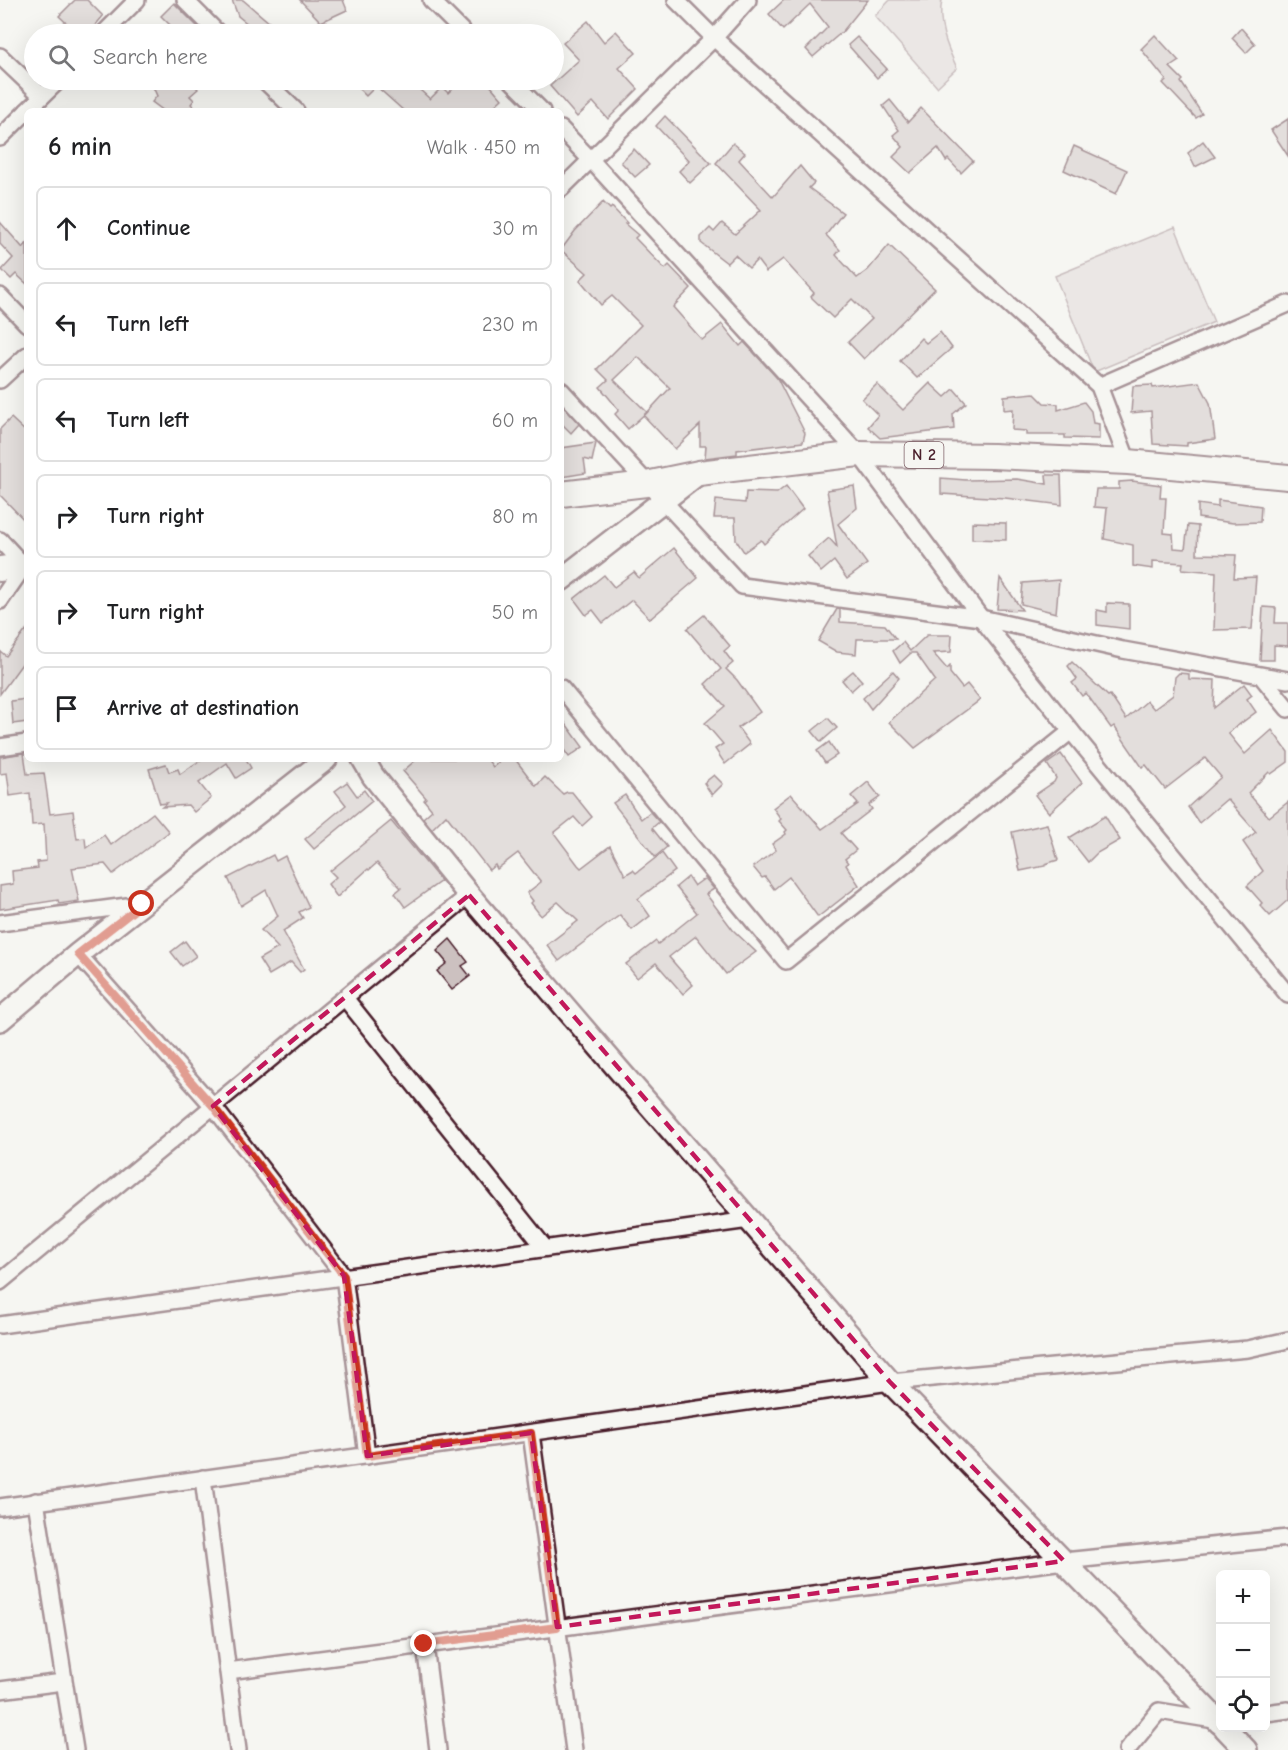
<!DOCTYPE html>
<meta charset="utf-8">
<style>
body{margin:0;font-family:"Comic Neue",sans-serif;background:#f2f2f2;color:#202124}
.controls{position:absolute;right:18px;bottom:18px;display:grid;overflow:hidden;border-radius:9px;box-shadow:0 6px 24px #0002}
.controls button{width:54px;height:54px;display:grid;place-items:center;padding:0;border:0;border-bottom:2px solid #e0e0e0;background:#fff;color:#202124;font:30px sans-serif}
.stop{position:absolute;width:18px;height:18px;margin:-14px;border:4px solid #c8321e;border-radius:50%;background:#fff}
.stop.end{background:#c8321e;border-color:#fff;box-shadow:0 2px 6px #0008}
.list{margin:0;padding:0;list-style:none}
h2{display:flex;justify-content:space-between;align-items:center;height:78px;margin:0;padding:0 24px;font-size:26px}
h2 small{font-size:20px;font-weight:400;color:#757577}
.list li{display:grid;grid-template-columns:39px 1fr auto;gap:18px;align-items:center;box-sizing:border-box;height:84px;margin:0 12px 12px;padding:0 12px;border:2px solid #e0e0e0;border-radius:9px}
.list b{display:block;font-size:22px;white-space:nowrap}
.list em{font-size:20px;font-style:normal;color:#757577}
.icon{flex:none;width:33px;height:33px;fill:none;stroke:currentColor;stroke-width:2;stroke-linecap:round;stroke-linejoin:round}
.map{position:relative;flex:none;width:1288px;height:1750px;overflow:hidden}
.search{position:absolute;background:#fff;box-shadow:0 6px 24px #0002;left:24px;top:24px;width:540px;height:66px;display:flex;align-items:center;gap:15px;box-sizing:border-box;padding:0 21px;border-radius:33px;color:#757577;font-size:22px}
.panel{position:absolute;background:#fff;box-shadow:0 6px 24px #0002;left:24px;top:108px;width:540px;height:654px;border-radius:9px}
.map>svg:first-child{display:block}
.green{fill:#ddd6d5;stroke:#947a80;stroke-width:1.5}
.building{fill:#ccc1c0;stroke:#4a1f2b;stroke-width:1.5}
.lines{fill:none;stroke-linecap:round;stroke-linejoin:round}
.street-casing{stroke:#4a1f2b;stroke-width:20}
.secondary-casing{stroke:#4a1f2b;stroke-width:26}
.primary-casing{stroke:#4a1f2b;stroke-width:28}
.street{stroke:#f6f6f2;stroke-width:15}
.secondary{stroke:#f6f6f2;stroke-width:21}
.primary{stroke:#f6f6f2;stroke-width:24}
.route{stroke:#c8321e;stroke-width:8}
.marked{fill:none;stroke:#c2185b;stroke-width:4.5;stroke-dasharray:12 8;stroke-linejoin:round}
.labels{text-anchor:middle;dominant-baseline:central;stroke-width:4.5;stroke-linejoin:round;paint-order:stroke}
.shield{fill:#f6f6f2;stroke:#7e6067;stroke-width:1.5}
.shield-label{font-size:16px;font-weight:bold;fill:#4a1f2b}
</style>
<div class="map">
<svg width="1288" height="1750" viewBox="0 0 1288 1750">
<rect width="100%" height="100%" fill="#f6f6f2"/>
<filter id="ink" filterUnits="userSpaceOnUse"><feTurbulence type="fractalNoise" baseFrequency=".0167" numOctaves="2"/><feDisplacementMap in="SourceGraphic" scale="12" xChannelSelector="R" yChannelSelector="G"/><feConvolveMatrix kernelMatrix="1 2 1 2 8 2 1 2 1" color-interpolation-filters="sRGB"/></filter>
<g filter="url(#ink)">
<g class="green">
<path d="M890,0H942C937,23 947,47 957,68L937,87L875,16Z"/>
<path d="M1175,227L1214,322L1094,372L1055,276Z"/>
</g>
<g class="building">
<path d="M75,0H87L103,16L88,34H78L59,16Z"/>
<path d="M232,0H243L283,34H260L238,16Z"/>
<path d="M300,0H343L347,10L321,22Z"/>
<path d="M784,0H868L843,31L813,57L806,49L828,27L810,4L783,30L769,14Z"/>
<path d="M174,3L205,34H179L161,16Z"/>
<path d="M588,21L604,42L616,31L636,53L619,68L638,89L608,119L593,102L577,117L550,86L579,60L563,43Z"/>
<path d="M1241,28L1255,44L1246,53L1232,38Z"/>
<path d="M1155,35L1179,61L1170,67L1183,80L1181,82L1202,114L1196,118L1163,83L1166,80L1141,49Z"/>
<path d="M857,37L887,69L877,78L848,45Z"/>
<path d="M150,80H190L198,89L190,96L194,100L191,104L198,111H164L152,102L157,96Z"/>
<path d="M350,80H409L430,99L442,87L448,93L461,80H481L487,85L489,84L502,99L489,111H404L376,86L366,96Z"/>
<path d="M890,100L908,122L921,108L973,161L961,173L948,159L946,161L938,148L910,173L893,157L903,147L893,135L899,130L883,106Z"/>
<path d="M665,116L711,163L690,183L679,171L689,161L656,126Z"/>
<path d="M1288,119V156L1271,130Z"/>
<path d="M1203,141L1215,157L1195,167L1188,153Z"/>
<path d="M733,143L745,153L739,160L773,197L800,166L814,183L809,188L843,213L826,235L840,250L836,255L857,278L868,270L889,245L935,289L864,359L848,342L872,319L852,299L833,318L811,297L814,293L783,259L766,272L757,260L749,268L735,255L727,263L701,243V237L710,228L714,232L722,223L735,234L761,210L716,163Z"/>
<path d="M1074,146L1127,170L1116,194L1064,170Z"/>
<path d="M634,149L649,165L635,177L621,162Z"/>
<path d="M603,202L610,209L612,207L627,223L625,224L638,235L635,238L665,269L669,265L691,288L673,307L702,340L722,324L740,346L744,342L777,378L805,433L803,442L737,450V454L705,458L706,446H700V425L675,449L644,416L670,388L638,357L614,380L647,412L628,429L615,414L619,410L600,387L608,380L597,369L641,325L612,296L601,305L580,280L587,273L561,250L575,231Z"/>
<path d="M0,222L23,248L27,243V284L16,274L11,279L2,270L13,258L0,244Z"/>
<path d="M940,332L952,348L917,378L900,361L921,338L926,343Z"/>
<path d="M1199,382L1210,403L1215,439L1187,443V446L1153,444L1151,411L1131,413L1133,386L1152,385L1153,388Z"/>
<path d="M930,383L945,397L954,389L966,403L953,414L954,429L880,438L868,427L878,415L862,399L877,384L903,410Z"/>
<path d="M1034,393L1044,403L1058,404V410L1084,402L1091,411L1093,423L1099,424V439L1065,438V435H1026V431L1012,430L1013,409L1004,410V396Z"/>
<path d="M561,404L579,424L571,433L561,423Z"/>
<path d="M11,418L27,433V523L0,495V429Z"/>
<path d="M596,443L592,461L584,459L586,473L561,477V448Z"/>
<path d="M1046,475H1061L1062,505L1005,498L941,494V478L966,480L1017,479L1047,484Z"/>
<path d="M1132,481L1161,485L1160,498H1166L1164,533L1173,534L1174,548L1185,549L1188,525L1198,526L1197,554L1236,555L1234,578L1256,577L1252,629L1214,630L1216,572L1182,569L1183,563L1153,561V569L1133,566V545L1104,539L1107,508L1094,507L1096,489H1119V482Z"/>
<path d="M786,486L803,509L764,544L761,540L744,552L736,540L735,518H714L716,500L745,503L746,492L777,493Z"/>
<path d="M854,486L857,508L838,524L867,564L847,579L834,561L821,572L808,556L829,538L837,547L827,490Z"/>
<path d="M1218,500L1261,506L1260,522L1233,523L1198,518V504L1218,507Z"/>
<path d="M972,522L1006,523V540L972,539Z"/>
<path d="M674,548L698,578L650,619L632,600L603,623L593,610L586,615L574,599L604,575L614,587L634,572L639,578Z"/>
<path d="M1000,578L1022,610L997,609Z"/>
<path d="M1059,580L1056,613L1021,604L1023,583Z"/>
<path d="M1107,603L1129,604V629L1097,625V610L1107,612Z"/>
<path d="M1263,607L1276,608L1275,623H1288V646L1274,645V660H1260Z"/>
<path d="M837,609H840V622L885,625L896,639H857L856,654L837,652L818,641Z"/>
<path d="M704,615L730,646L724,651L733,663L726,669L737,680L760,712L738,728L750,744L725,764L715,749L723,744L705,723L725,706L705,684L721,669L687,629Z"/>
<path d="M27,629V657L0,694V651L6,656Z"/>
<path d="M927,635H952L951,652L933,653L947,669L950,666V673L962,688L967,684L980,700L915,748L889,722L935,680L916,653H911L900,663L893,651L903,642L910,651Z"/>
<path d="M1072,662L1108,696L1110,695L1126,719L1147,701L1154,709L1173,695L1175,677L1179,673L1189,674V679L1215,680L1214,708L1244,684L1252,695L1247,699L1256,712L1228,733L1245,754L1272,730L1288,752V762L1271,774L1269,772L1248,793L1269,817L1288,802V900L1270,916L1260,905L1262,903L1247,886L1263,871L1243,842L1256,832L1227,799L1199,823L1188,807L1221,777L1205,758L1165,789L1146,765L1142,767L1114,726L1111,728L1086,693L1082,696L1072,683L1077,679L1068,666Z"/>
<path d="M853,671L862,681L851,691L842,680Z"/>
<path d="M893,671L899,678L871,709L863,698Z"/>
<path d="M27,699V722L13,724L11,701Z"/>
<path d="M561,717L583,747L569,757L561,746Z"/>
<path d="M828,718L837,728L821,742L812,731Z"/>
<path d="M829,742L837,755L825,763L817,751Z"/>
<path d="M24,753L27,774L44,773L50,814L73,811L77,839L85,838L86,848L104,835L111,845L153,813L169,832L113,874L105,864L72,868L79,901L59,904L58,900L0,909V886L13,884L12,871L38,868L37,862L46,861L44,824L32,825L30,793L10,796L7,773L0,774V757Z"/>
<path d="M1061,754L1082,783L1049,813L1035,795L1054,782L1056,778L1047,764Z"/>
<path d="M202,759H246L251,768L236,778L227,763L199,783L211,798L194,812L188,805L162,807L167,803L160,804L149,769L166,764L169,772L178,769L180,774Z"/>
<path d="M417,759H487L493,767L502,759H515L536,786L545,777L563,794L567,792H572L592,817L582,826L574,817L554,833L578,865L581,868L610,846L625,875L633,870L636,873L662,853L675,871L638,899L650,916L632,930L620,915L559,961L547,945L578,921L558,902L541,916L531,903L533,901L527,893L541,882L518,853L497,869L495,865L489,870L446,815L432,829L423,818L432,810L424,800L426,798L403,771Z"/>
<path d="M714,775L723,784L712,795L704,783Z"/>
<path d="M347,782L357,796L364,790L372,801L314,849L305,839L346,805L335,791Z"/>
<path d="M868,782L880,797L869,805L872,809L841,833L856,850L845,859L848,863L846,865L859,885L818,917L789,877L774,889L765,877L762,878L753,867L776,850L772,844L786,834L785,832L787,830L779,821L781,819L773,808L791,794L822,829L858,804L851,796Z"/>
<path d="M625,795L641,819L650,812L659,822L652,828L667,847L655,857L613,803Z"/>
<path d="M1105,816L1120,840L1097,853L1088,862L1069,838Z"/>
<path d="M391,821L441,881L405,907L395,893L401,888L377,863L369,870L368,869L337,897L328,884L336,877L330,871Z"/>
<path d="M1047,824L1058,860L1045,864V866L1020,871L1012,832Z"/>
<path d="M273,855L276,861L285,856L309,907L299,912L303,918L283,931L304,969L300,972L291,962L269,975L259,959L278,948L261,930L278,916L266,890L241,906L228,878Z"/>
<path d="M688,877L694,886L705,878L714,889L706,894L733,930L756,952L726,974L696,936L669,957L693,985L683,994L656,963L637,978L626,964L656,941L658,944L697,913L676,887Z"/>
<path d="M450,939L468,962L462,966L470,976L452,990L437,971L447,963L437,951Z"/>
<path d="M185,941L196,956L182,966L171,952Z"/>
</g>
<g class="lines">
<defs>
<g id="street">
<path d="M185,0L219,34"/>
<path d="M431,0L465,34"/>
<path d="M676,0L714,38L1099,386L1128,462"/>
<path d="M103,34L137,0"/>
<path d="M0,56L42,96"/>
<path d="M264,80L296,111"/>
<path d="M511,80L542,111"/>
<path d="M27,111L59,80"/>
<path d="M561,129L591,160L859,454L981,618L1071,731L1288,995"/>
<path d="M0,138L27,111"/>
<path d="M561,189L714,38L748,0"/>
<path d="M0,296L27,324"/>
<path d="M0,380L27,355"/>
<path d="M1099,386L1288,304"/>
<path d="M561,390L742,586L981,618L1123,650L1288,680"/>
<path d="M0,540L24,566L0,601"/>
<path d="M1262,677L1288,709"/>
<path d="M561,688L786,961L1071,731"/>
<path d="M0,747L27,743"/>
<path d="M0,923L142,904"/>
<path d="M78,954L213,1106L344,1276L367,1456"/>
<path d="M345,998L545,1248"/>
<path d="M0,1282L469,895"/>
<path d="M0,1325L749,1220"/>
<path d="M531,1433L574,1750"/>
<path d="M203,1478L238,1750"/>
<path d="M36,1501L75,1750"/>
<path d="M0,1507L890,1382L1248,1349L1288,1340"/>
<path d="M425,1645L438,1750"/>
<path d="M228,1671L1064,1561L1288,1538"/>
<path d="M0,1690L63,1682"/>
<path d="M1266,1713L1288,1710"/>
<path d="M1127,1750L1159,1711L1220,1721"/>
</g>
<g id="secondary">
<path d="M561,580L699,473"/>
<path d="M363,759L373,776L469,895L618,1069L890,1382L1220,1723"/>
<path d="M0,1020L78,954L326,759"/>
<path d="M1225,1728L1246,1750"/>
</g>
<g id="primary">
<path d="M561,494L646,484L699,473L859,454L993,456L1128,462L1288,477"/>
<path d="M0,569L27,565"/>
</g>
</defs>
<use href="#street" class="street-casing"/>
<use href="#secondary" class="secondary-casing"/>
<use href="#primary" class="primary-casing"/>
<use href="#street" class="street"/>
<use href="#secondary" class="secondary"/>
<use href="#primary" class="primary"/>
</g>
</g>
<g class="lines" filter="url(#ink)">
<path class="route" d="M142,904L78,954L213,1106L344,1276L367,1456L531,1433L557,1627L424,1644"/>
</g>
<path d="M0 0H1288V1750H0ZM469,895L890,1382L1064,1561L557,1627L531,1433L367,1456L344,1276L213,1106Z" fill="#f6f6f2" fill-opacity=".55" fill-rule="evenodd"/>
<path class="marked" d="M469,895L890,1382L1064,1561L557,1627L531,1433L367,1456L344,1276L213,1106Z"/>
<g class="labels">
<rect class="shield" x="904.5" y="442" width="39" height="26" rx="4.5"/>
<g class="shield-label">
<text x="924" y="455">N 2</text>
</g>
</g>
</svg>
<div class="controls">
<button>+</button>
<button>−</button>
<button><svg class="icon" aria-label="locate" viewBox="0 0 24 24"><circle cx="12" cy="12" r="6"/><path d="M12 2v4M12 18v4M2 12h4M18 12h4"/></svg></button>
</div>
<div class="stop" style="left:142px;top:904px"></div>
<div class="stop end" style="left:424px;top:1644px"></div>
<div class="search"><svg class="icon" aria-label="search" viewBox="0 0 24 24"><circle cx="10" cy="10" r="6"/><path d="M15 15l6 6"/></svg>Search here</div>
<section class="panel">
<h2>6 min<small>Walk · 450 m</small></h2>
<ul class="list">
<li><svg class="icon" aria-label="ahead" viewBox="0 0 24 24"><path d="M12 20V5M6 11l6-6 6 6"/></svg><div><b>Continue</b></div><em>30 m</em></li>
<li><svg class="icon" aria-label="left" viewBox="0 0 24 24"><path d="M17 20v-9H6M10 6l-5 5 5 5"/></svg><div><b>Turn left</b></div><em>230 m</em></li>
<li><svg class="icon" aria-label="left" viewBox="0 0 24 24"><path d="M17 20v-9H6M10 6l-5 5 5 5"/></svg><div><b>Turn left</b></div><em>60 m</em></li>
<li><svg class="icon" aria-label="right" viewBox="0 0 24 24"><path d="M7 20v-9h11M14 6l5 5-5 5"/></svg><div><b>Turn right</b></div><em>80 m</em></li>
<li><svg class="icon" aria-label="right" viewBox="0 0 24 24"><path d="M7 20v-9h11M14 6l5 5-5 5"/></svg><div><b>Turn right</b></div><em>50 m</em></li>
<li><svg class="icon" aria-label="arrive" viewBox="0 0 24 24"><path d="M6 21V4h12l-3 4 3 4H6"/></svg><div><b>Arrive at destination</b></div></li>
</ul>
</section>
</div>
